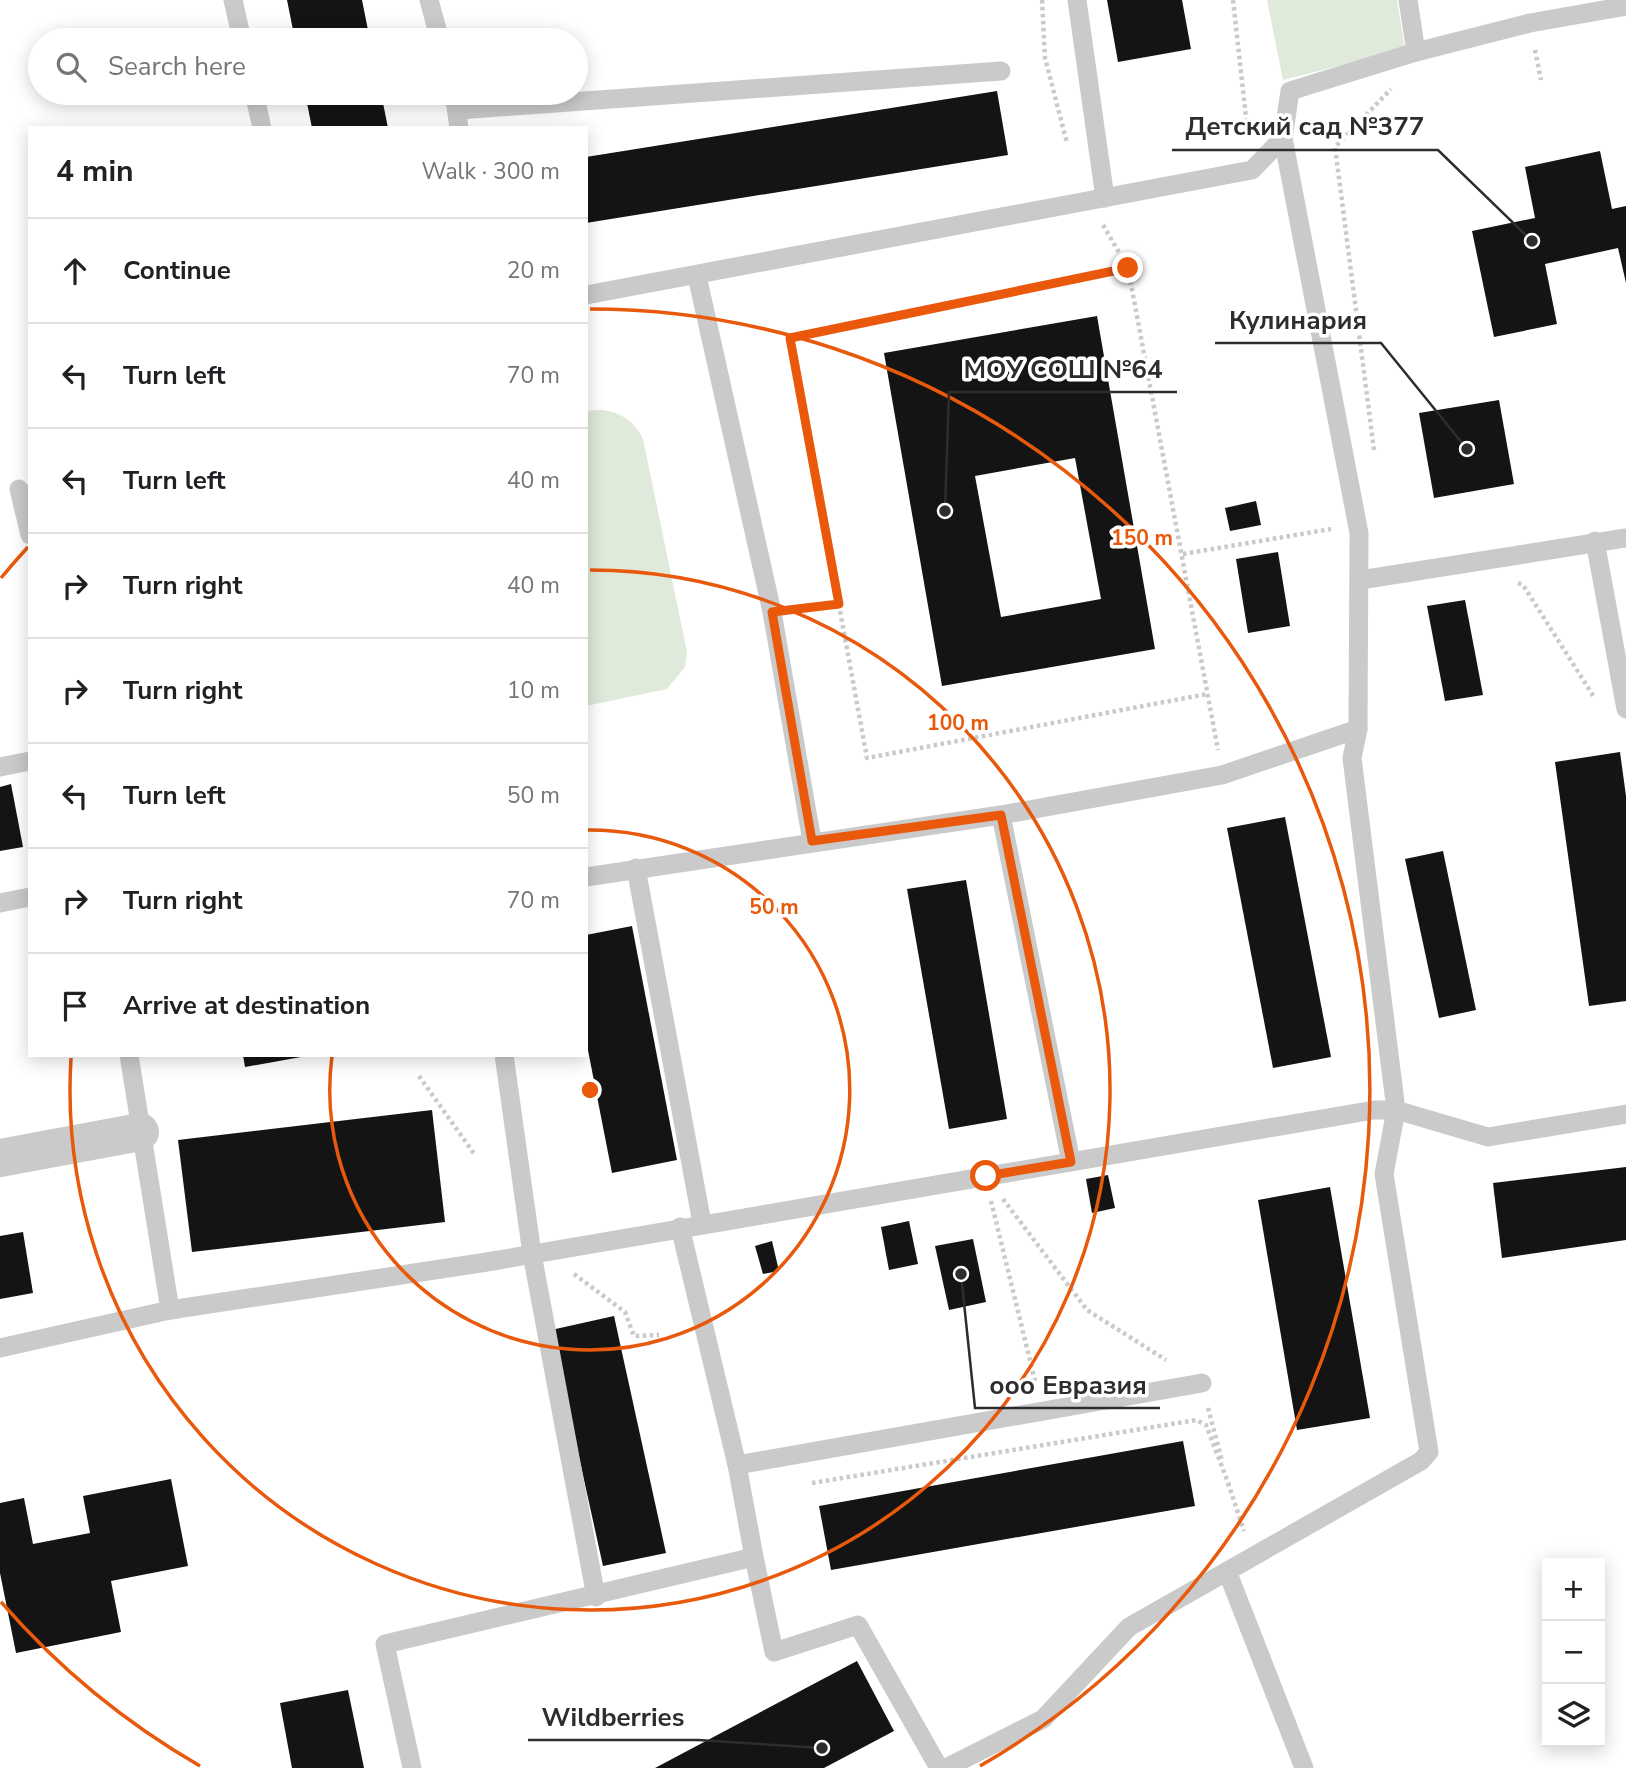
<!DOCTYPE html>
<meta charset="utf-8">
<style>
body{margin:0;font-family:"Nunito Sans",sans-serif;background:#f2f2f2;color:#202124}
.controls{position:absolute;right:21px;bottom:21px;display:grid;overflow:hidden;border-radius:0px;box-shadow:0 4px 18px #0003}
.controls button{width:63px;height:63px;display:grid;place-items:center;padding:0;border:0;border-bottom:2px solid #e0e0e0;background:#fff;color:#202124;font:35px sans-serif}
.stop{position:absolute;width:21px;height:21px;margin:-16px;border:5px solid #ea580c;border-radius:50%;background:#fff}
.stop.end{background:#ea580c;border-color:#fff;box-shadow:0 2px 7px #0008}
.list{margin:0;padding:0;list-style:none}
h2{display:flex;justify-content:space-between;align-items:center;height:91px;margin:0;padding:0 28px;font-size:30px}
h2 small{font-size:23px;font-weight:400;color:#757577}
.list li{display:grid;grid-template-columns:46px 1fr auto;gap:21px;align-items:center;box-sizing:border-box;height:105px;padding:0 28px;border-top:2px solid #e0e0e0}
.list b{display:block;font-size:26px;white-space:nowrap}
.list em{font-size:23px;font-style:normal;color:#757577}
.icon{flex:none;width:38px;height:38px;fill:none;stroke:currentColor;stroke-width:2;stroke-linecap:round;stroke-linejoin:round}
.map{position:relative;flex:none;width:1626px;height:1768px;overflow:hidden}
.search{position:absolute;background:#fff;box-shadow:0 4px 18px #0003;left:28px;top:28px;width:560px;height:77px;display:flex;align-items:center;gap:18px;box-sizing:border-box;padding:0 24px;border-radius:38px;color:#757577;font-size:26px}
.panel{position:absolute;background:#fff;box-shadow:0 4px 18px #0003;left:28px;top:126px;width:560px;height:931px;border-radius:0px}
.map>svg:first-child{display:block}
.green{fill:#dfeada}
.building{fill:#141414;fill-rule:evenodd}
.lines{fill:none;stroke-linecap:round;stroke-linejoin:round}
.path{stroke:#cacaca;stroke-width:4.5;stroke-dasharray:3.5 3.5;stroke-linecap:butt}
.service{stroke:#cacaca;stroke-width:19}
.minor{stroke:#cacaca;stroke-width:38}
.route{stroke:#ea580c;stroke-width:9}
.ring{fill:none;stroke:#e8590c;stroke-width:3.5}
.centre{fill:#e8590c;stroke:#fff;stroke-width:3.5}
.ring-label{font-size:21px;text-anchor:middle;font-weight:bold;fill:#e8590c;stroke:#fff;stroke-width:7;stroke-linejoin:round;paint-order:stroke}
.leader{fill:none;stroke:#2d2d2d;stroke-width:2.5}
.callout-dot{fill:#2d2d2d;stroke:#fff;stroke-width:2.5}
.callout-label{font-size:26px;text-anchor:middle;font-weight:bold;fill:#2d2d2d;stroke:#fff;stroke-width:7;stroke-linejoin:round;paint-order:stroke}
</style>
<div class="map">
<svg width="1626" height="1768" viewBox="0 0 1626 1768">
<rect width="100%" height="100%" fill="#fff"/>
<g class="green">
<path d="M1267,0H1397L1405,49L1283,80Z"/>
<path d="M586,411C612,407 631,416 643,439L687,652L685,667L667,689L586,706Z"/>
</g>
<g class="building">
<path d="M287,0H362L370,40H295Z"/>
<path d="M1107,0H1182L1191,49L1118,62Z"/>
<path d="M997,91L1008,155L586,223V157Z"/>
<path d="M305,93H381L388,128H312Z"/>
<path d="M1600,151L1612,209L1626,206V283L1618,248L1545,264L1557,324L1494,337L1472,231L1535,218L1525,167Z"/>
<path d="M1097,316L1155,649L942,686L884,353ZM1075,458L1101,599L1001,617L975,476Z"/>
<path d="M1499,400L1514,484L1434,498L1419,413Z"/>
<path d="M1256,501L1261,525L1230,531L1225,508Z"/>
<path d="M1278,552L1290,626L1248,633L1236,559Z"/>
<path d="M1465,600L1483,695L1445,701L1427,606Z"/>
<path d="M1620,752L1626,796V1001L1589,1006L1555,762Z"/>
<path d="M11,784L23,847L0,851V787Z"/>
<path d="M1285,817L1331,1057L1273,1068L1227,828Z"/>
<path d="M1443,851L1476,1010L1439,1018L1405,859Z"/>
<path d="M966,880L1007,1119L949,1129L907,889Z"/>
<path d="M632,926L677,1160L612,1173L586,1040V935Z"/>
<path d="M243,1055H301V1057L245,1067Z"/>
<path d="M432,1110L445,1222L192,1252L178,1140Z"/>
<path d="M1626,1167V1240L1502,1258L1493,1183Z"/>
<path d="M1108,1175L1115,1208L1092,1213L1086,1179Z"/>
<path d="M1330,1187L1370,1418L1297,1430L1258,1200Z"/>
<path d="M909,1221L918,1264L889,1270L881,1227Z"/>
<path d="M23,1232L33,1293L0,1299V1236Z"/>
<path d="M973,1239L986,1302L949,1310L935,1246Z"/>
<path d="M772,1241L779,1271L763,1274L755,1246Z"/>
<path d="M614,1316L666,1553L603,1566L551,1330Z"/>
<path d="M1183,1441L1195,1506L831,1570L819,1506Z"/>
<path d="M171,1479L188,1566L111,1581L121,1632L16,1653L0,1573V1503L24,1498L33,1544L90,1533L83,1496Z"/>
<path d="M857,1661L894,1731L824,1768H655Z"/>
<path d="M348,1690L364,1768H292L280,1703Z"/>
</g>
<g class="lines">
<g class="path">
<path d="M1042,0L1045,58L1067,143"/>
<path d="M1233,0L1248,135"/>
<path d="M1535,50L1541,80"/>
<path d="M1103,225L1128,268L1218,750"/>
<path d="M1128,268L790,338L867,758L1207,694"/>
<path d="M1374,450L1335,147L1391,89"/>
<path d="M1183,554L1331,529"/>
<path d="M1518,583L1523,585L1594,697"/>
<path d="M797,609L839,604"/>
<path d="M419,1076L475,1155"/>
<path d="M1003,1199L1087,1310L1166,1360"/>
<path d="M991,1201L1035,1381"/>
<path d="M574,1274L625,1312L634,1336L659,1335"/>
<path d="M1208,1408L1222,1461"/>
<path d="M812,1483L1196,1420L1206,1425L1229,1485"/>
<path d="M1228,1483L1244,1531"/>
</g>
<g class="service">
<path d="M233,0L242,40"/>
<path d="M429,0L440,40"/>
<path d="M1077,0L1105,198"/>
<path d="M1408,0L1416,52L1530,23L1626,6"/>
<path d="M254,93L262,128"/>
<path d="M454,93L459,128"/>
<path d="M458,110L1001,71"/>
<path d="M697,276L772,612L812,841"/>
<path d="M586,295L1252,170L1283,138"/>
<path d="M19,489L30,535"/>
<path d="M1595,541L1626,709"/>
<path d="M1360,580L1626,538"/>
<path d="M0,767L30,761"/>
<path d="M1001,815L1071,1162"/>
<path d="M636,868L702,1223"/>
<path d="M586,877L1001,815L1222,775L1358,729"/>
<path d="M0,903L30,897"/>
<path d="M129,1055L170,1310"/>
<path d="M504,1055L532,1254L596,1597"/>
<path d="M680,1227L737,1465L1202,1383"/>
<path d="M0,1348L170,1310L487,1262L1374,1110H1396L1488,1137L1626,1114"/>
<path d="M754,1557L774,1652L858,1625L939,1768"/>
<path d="M1227,1571L1304,1768"/>
<path d="M412,1768L385,1644L754,1557L737,1465"/>
<path d="M946,1768L1043,1719L1129,1627L1421,1461L1429,1452L1384,1174L1396,1110L1352,758L1358,729L1359,533L1283,138L1290,91L1416,52"/>
</g>
<path class="minor" d="M0,1158L140,1132"/>
</g>
<g class="lines">
<path class="route" d="M986,1176L1071,1162L1001,815L812,841L772,612L839,604L790,338L1128,268"/>
</g>
<g class="ring">
<path d="M588 830A260 260 0 1 1 332 1056"/>
<path d="M590 570A520 520 0 1 1 71 1058"/>
<path d="M200 1766A781 781 0 0 1 1 1602M1 578A781 781 0 0 1 28 547M590 309A781 781 0 0 1 980 1766"/>
</g>
<circle cx="590" cy="1090" r="10" class="centre"/>
<g class="ring-label">
<text x="1142" y="545">150 m</text>
<text x="958" y="730">100 m</text>
<text x="774" y="914">50 m</text>
</g>
<path class="leader" d="M1532 241L1438 150H1172M1467 449L1381 343H1215M945 511L949 392H1177M961 1274L975 1408H1160M822 1748L698 1740H528"/>
<g class="callout-dot">
<circle cx="1532" cy="241" r="7"/>
<circle cx="1467" cy="449" r="7"/>
<circle cx="945" cy="511" r="7"/>
<circle cx="961" cy="1274" r="7"/>
<circle cx="822" cy="1748" r="7"/>
</g>
<g class="callout-label">
<text x="1305" y="135">Детский сад №377</text>
<text x="1298" y="329">Кулинария</text>
<text x="1063" y="378">МОУ СОШ №64</text>
<text x="1068" y="1394">ооо Евразия</text>
<text x="613" y="1726">Wildberries</text>
</g>
</svg>
<div class="controls">
<button>+</button>
<button>−</button>
<button><svg class="icon" aria-label="layers" viewBox="0 0 24 24"><path d="M12 4l9 5-9 5-9-5zM3 14l9 5 9-5"/></svg></button>
</div>
<div class="stop" style="left:986px;top:1176px"></div>
<div class="stop end" style="left:1128px;top:268px"></div>
<div class="search"><svg class="icon" aria-label="search" viewBox="0 0 24 24"><circle cx="10" cy="10" r="6"/><path d="M15 15l6 6"/></svg>Search here</div>
<section class="panel">
<h2>4 min<small>Walk · 300 m</small></h2>
<ul class="list">
<li><svg class="icon" aria-label="ahead" viewBox="0 0 24 24"><path d="M12 20V5M6 11l6-6 6 6"/></svg><div><b>Continue</b></div><em>20 m</em></li>
<li><svg class="icon" aria-label="left" viewBox="0 0 24 24"><path d="M17 20v-9H6M10 6l-5 5 5 5"/></svg><div><b>Turn left</b></div><em>70 m</em></li>
<li><svg class="icon" aria-label="left" viewBox="0 0 24 24"><path d="M17 20v-9H6M10 6l-5 5 5 5"/></svg><div><b>Turn left</b></div><em>40 m</em></li>
<li><svg class="icon" aria-label="right" viewBox="0 0 24 24"><path d="M7 20v-9h11M14 6l5 5-5 5"/></svg><div><b>Turn right</b></div><em>40 m</em></li>
<li><svg class="icon" aria-label="right" viewBox="0 0 24 24"><path d="M7 20v-9h11M14 6l5 5-5 5"/></svg><div><b>Turn right</b></div><em>10 m</em></li>
<li><svg class="icon" aria-label="left" viewBox="0 0 24 24"><path d="M17 20v-9H6M10 6l-5 5 5 5"/></svg><div><b>Turn left</b></div><em>50 m</em></li>
<li><svg class="icon" aria-label="right" viewBox="0 0 24 24"><path d="M7 20v-9h11M14 6l5 5-5 5"/></svg><div><b>Turn right</b></div><em>70 m</em></li>
<li><svg class="icon" aria-label="arrive" viewBox="0 0 24 24"><path d="M6 21V4h12l-3 4 3 4H6"/></svg><div><b>Arrive at destination</b></div></li>
</ul>
</section>
</div>
